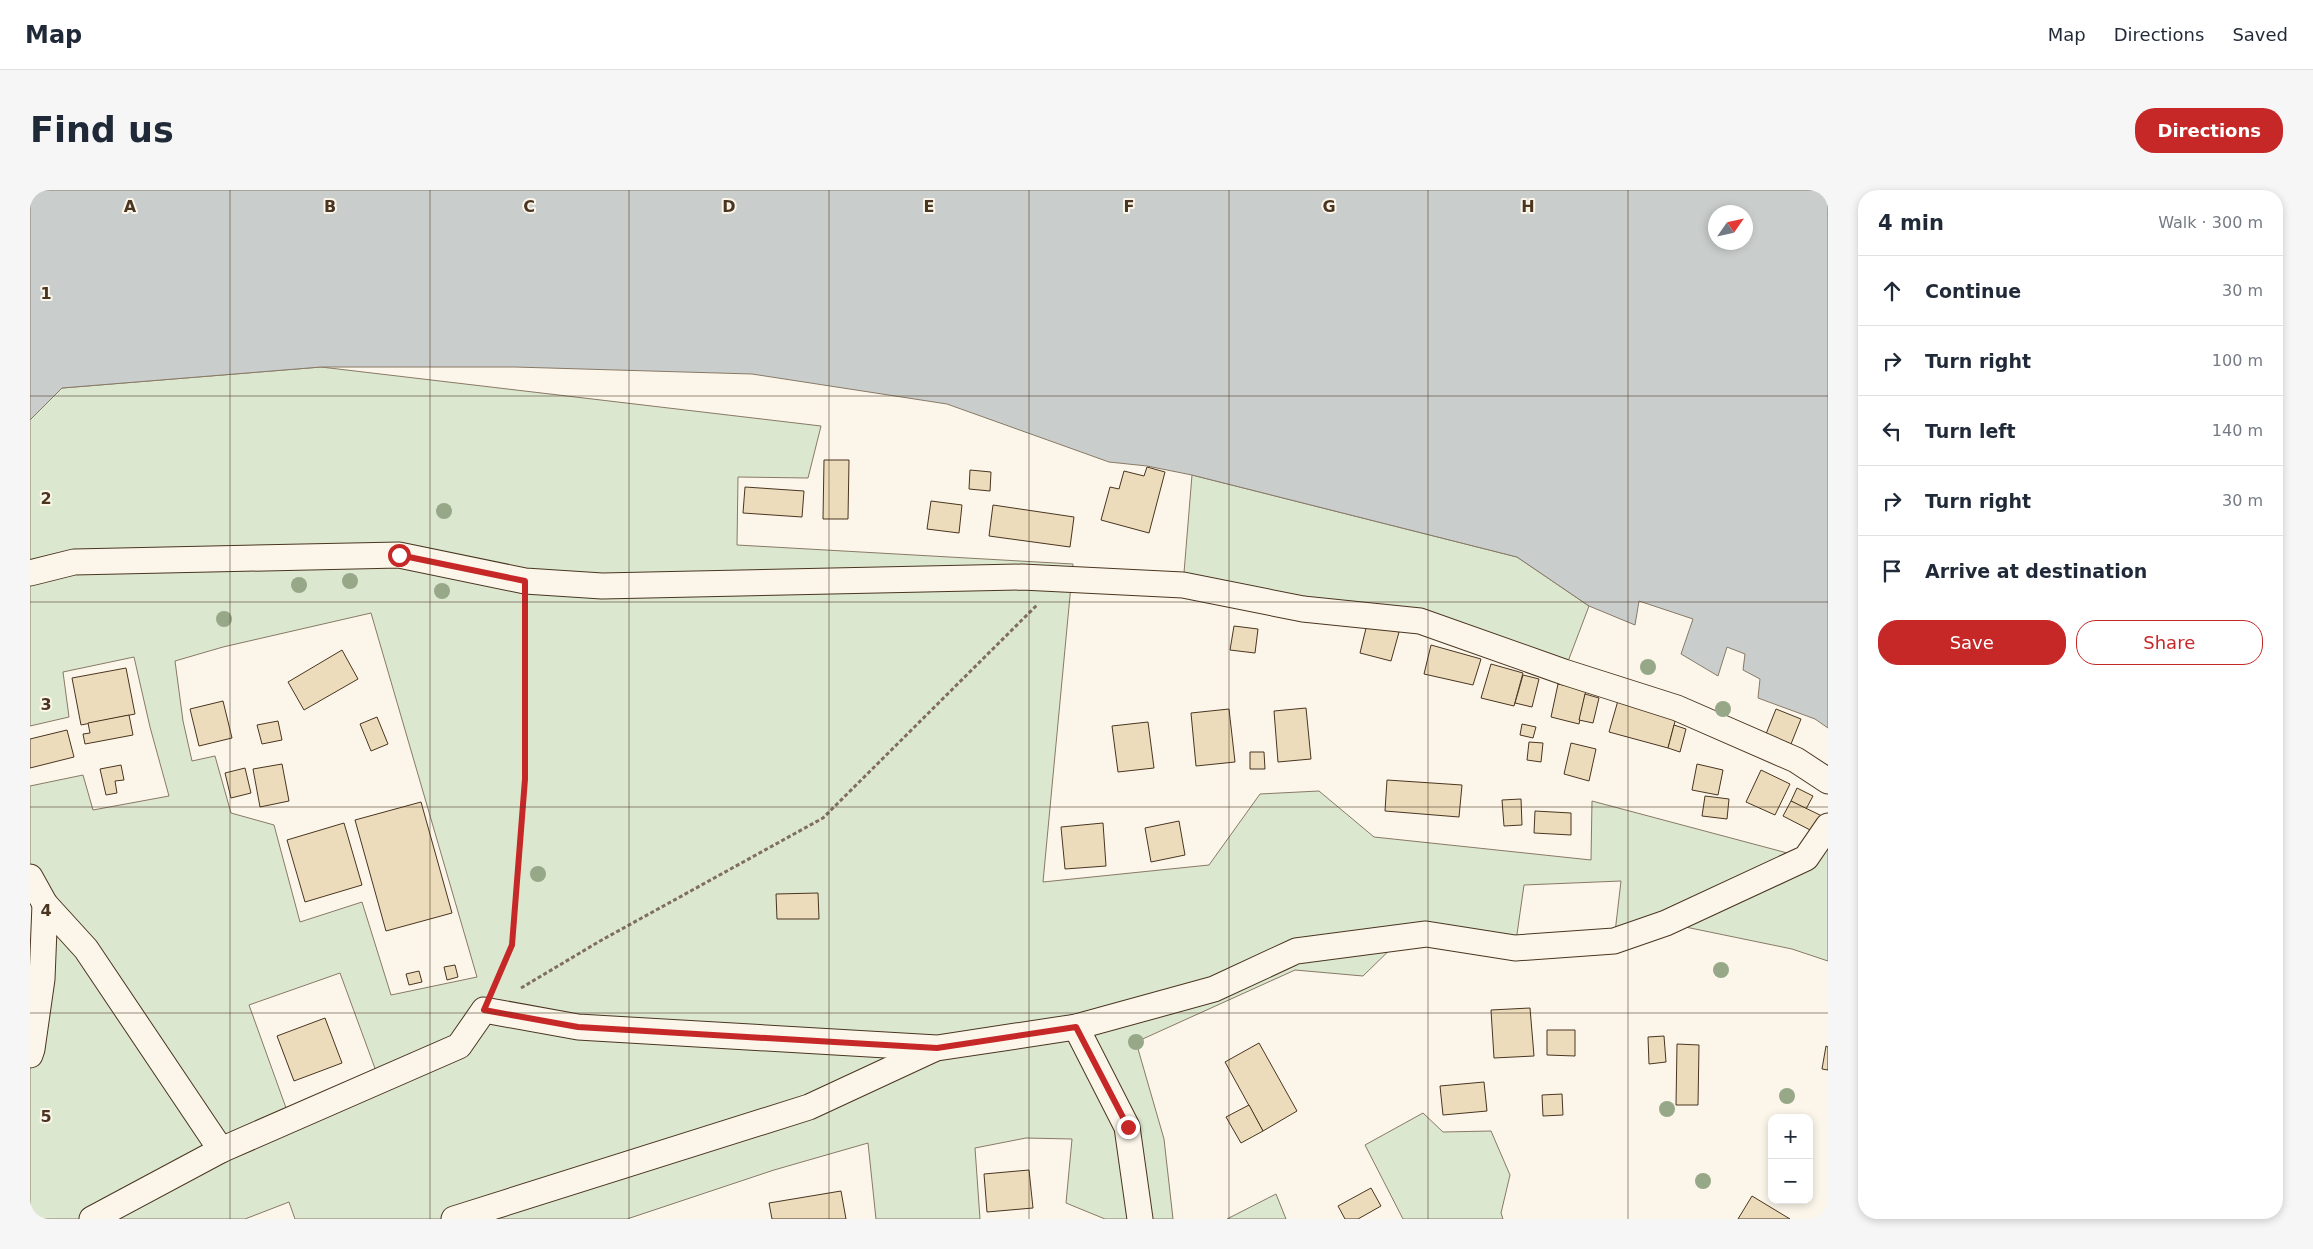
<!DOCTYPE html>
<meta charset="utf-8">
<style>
body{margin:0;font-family:"DejaVu Sans",sans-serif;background:#f6f6f7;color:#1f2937}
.controls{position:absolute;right:15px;bottom:15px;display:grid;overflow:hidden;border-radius:10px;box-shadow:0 2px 8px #0003}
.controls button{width:45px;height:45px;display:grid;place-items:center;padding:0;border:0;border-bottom:1px solid #e0e1e3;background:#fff;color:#1f2937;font:25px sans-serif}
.compass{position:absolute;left:1678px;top:15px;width:45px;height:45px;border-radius:50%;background:#fff;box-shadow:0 2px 8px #0003;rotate:56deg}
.stop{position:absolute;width:15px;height:15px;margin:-11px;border:4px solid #c62828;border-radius:50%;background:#fff}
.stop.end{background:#c62828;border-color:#fff;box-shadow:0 1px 5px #0008}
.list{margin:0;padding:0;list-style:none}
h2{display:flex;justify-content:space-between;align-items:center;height:65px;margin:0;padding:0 20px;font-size:21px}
h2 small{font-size:16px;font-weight:400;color:#747a83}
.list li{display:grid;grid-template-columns:32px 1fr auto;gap:15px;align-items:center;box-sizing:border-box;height:70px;padding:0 20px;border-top:1px solid #e0e1e3}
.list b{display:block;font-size:19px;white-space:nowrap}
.list em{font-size:16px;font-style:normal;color:#747a83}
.actions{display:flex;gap:10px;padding:15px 20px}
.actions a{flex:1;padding:11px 0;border:1px solid #c62828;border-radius:20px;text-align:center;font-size:18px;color:#c62828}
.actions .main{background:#c62828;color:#fff}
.icon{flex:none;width:28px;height:28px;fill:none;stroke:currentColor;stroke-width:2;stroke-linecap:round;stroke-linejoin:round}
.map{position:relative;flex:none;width:1798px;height:1029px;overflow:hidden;border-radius:20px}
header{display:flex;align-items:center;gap:30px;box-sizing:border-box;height:70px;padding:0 25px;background:#fff;border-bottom:1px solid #e0e1e3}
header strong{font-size:24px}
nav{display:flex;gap:28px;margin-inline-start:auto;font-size:18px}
.intro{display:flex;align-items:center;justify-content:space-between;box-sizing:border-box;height:120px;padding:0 30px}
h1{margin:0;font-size:35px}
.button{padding:12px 22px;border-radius:20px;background:#c62828;color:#fff;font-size:18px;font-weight:700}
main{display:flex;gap:30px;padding:0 30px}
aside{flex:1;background:#fff;border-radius:20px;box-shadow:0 2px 8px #0003}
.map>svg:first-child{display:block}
.green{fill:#dce7d0;stroke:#887966;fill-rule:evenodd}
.water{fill:#c9cecd;stroke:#887966;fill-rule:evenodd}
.building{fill:#ecdcbc;stroke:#4a3520}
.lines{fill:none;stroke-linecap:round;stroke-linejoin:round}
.street-casing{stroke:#4a3520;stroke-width:27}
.path{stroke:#7f6f5c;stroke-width:3;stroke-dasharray:4 2.5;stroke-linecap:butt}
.street{stroke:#fbf6e9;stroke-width:25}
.tree{fill:#96a887}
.route{stroke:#c62828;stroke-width:6}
.grid{fill:none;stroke:#4a3520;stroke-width:1;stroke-opacity:0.55}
.grid-label{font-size:16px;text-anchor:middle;font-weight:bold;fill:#4a3520;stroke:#fbf6e9;stroke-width:4;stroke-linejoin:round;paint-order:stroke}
</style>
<header>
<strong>Map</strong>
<nav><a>Map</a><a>Directions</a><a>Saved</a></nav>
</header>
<div class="intro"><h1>Find us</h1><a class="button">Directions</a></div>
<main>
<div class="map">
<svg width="1798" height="1029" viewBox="0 0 1798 1029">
<rect width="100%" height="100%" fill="#fbf6e9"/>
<g class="green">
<path d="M291,177L791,236L778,288L708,287L707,355L1043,374L1013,692L1179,675L1230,604L1289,601L1344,647L1561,670L1562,611L1776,668L1798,636V771L1762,759L1636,733L1584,751L1591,691L1494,695L1485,758L1373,747L1333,786L1265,780L1106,852L1134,949L1143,1029H1075L1036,1013L1042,949L996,948L945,958L950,1029H846L838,953L744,980L597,1029H265L259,1012L215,1029H0V865L12,789L0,687V596L53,585L63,620L139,606L120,537L104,467L33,482L39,527L0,536V230L32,198ZM341,423L447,787L361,805L332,712L270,732L244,635L201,623L185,566L162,571L153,531L145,471L193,457ZM310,783L350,892L260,929L219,815Z"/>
<path d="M1162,285L1487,367L1559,416L1534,482L1390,431L1153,395Z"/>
<path d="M1393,923L1413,942L1461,941L1480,985L1471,1023L1473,1029H1373L1335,955Z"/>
<path d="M1246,1004L1256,1029H1197Z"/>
</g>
<path class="water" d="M0,0H1798V538L1785,529L1728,508L1730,489L1713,480L1715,464L1697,457L1688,486L1651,464L1663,429L1609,411L1605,435L1559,416L1487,367L1162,285L1117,276L1079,272L917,214L722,184L485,177H291L32,198L0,230ZM1686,22H1716V52H1686Z"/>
<g class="building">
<path d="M794,270H819L818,329H793Z"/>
<path d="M1117,277L1135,282L1119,343L1071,330L1080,297L1089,299L1094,281L1114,286Z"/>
<path d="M940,280L961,282L960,301L939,299Z"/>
<path d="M715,297L774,301L772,327L713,323Z"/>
<path d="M901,311L932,315L929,343L897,339Z"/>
<path d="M963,315L1044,327L1040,357L959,346Z"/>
<path d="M1337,434L1369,442L1361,471L1330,463Z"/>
<path d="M1204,436L1228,439L1225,463L1200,460Z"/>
<path d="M1401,455L1451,469L1443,495L1394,484Z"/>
<path d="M312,460L328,489L274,520L258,492Z"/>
<path d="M1461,474L1493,483L1484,516L1451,508Z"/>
<path d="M96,478L105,524L51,535L42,488Z"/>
<path d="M1493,485L1509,489L1502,517L1485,513Z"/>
<path d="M1528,494L1556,500L1549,534L1521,527Z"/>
<path d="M1555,504L1569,508L1563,533L1549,530Z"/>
<path d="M1589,507L1647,524L1638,558L1579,542Z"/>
<path d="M193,511L202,548L169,556L160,519Z"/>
<path d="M1276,518L1281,569L1248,572L1244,521Z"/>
<path d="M1199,519L1205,572L1166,576L1161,523Z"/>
<path d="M1746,519L1771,529L1761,554L1736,544Z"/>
<path d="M99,525L103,545L55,554L53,544L60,543L58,533Z"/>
<path d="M347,527L358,554L341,561L330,534Z"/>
<path d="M248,531L252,550L232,554L227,535Z"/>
<path d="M1118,532L1124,578L1088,582L1082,536Z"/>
<path d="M1492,534L1506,537L1503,548L1490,545Z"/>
<path d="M1644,535L1656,539L1650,562L1638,558Z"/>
<path d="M37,540L44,567L0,578V549Z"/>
<path d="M1499,552L1513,553L1511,572L1497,570Z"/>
<path d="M1541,553L1566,559L1559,591L1534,584Z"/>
<path d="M1220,562H1234L1235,579H1220Z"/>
<path d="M252,574L259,611L230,617L223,579Z"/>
<path d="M1667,574L1693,580L1688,605L1662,600Z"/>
<path d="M91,575L94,590L85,591L87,603L76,605L70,579Z"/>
<path d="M215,578L221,603L201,608L195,583Z"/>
<path d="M1731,580L1760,594L1745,625L1716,612Z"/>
<path d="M1357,590L1432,595L1429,627L1355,621Z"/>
<path d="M1767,598L1783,606L1776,619L1761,611Z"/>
<path d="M1675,606L1699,609L1697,629L1672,626Z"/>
<path d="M1491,609L1492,635L1474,636L1472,610Z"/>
<path d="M1761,611L1792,626L1784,642L1753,626Z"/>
<path d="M391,612L422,723L356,741L325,630Z"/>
<path d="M1505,621L1541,623V645L1504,643Z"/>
<path d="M1149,631L1155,665L1121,672L1115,638Z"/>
<path d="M314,633L332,695L275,712L257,650Z"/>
<path d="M1073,633L1076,676L1035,679L1031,637Z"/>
<path d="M788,703L789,729H747L746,704Z"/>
<path d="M425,775L428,787L417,790L414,777Z"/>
<path d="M389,781L392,792L379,795L376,784Z"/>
<path d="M1500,818L1504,866L1464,868L1461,820Z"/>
<path d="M295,828L312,873L264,891L247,846Z"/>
<path d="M1517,840H1545V866L1517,865Z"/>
<path d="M1634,846L1636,872L1619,874L1618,847Z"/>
<path d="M1229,853L1267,921L1233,941L1195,872Z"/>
<path d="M1647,854L1669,855L1668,915H1646Z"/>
<path d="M1796,856L1798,857V880L1792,879Z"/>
<path d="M1454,892L1457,921L1413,925L1410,896Z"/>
<path d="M1532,904L1533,925L1513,926L1512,905Z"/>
<path d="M1219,915L1233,941L1211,953L1196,927Z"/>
<path d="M999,980L1003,1018L957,1022L954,984Z"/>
<path d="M1341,998L1351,1016L1328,1029H1315L1308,1016Z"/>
<path d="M811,1001L816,1029H742L739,1013Z"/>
<path d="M1722,1006L1760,1029H1708Z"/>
</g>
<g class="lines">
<defs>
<g id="street">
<path d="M0,383L44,372L369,365L495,391L572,396L992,387L1153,395L1273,419L1390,431L1534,482L1647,518L1766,570L1798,591"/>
<path d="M0,687L15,714L56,759L191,960"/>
<path d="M1046,837L1097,937L1110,1029"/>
<path d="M0,865L2,859L12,789L15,714"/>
<path d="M62,1029L191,960L429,856L454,820L548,837L907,858L1046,837L1184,799L1266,761L1396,744L1485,758L1584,751L1636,733L1776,668L1798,636"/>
<path d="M424,1029L779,917L904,859"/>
</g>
</defs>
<use href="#street" class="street-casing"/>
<g class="path">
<path d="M465,794L482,755L495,589V417"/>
<path d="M491,798L570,751L793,628L1007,415"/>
</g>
<use href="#street" class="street"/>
</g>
<g class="tree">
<circle cx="414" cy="321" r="8"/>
<circle cx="320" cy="391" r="8"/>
<circle cx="269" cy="395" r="8"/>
<circle cx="412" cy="401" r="8"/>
<circle cx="194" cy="429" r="8"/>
<circle cx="1618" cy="477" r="8"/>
<circle cx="1693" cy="519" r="8"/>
<circle cx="508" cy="684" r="8"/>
<circle cx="1691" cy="780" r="8"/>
<circle cx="1106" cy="852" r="8"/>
<circle cx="1757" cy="906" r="8"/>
<circle cx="1637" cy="919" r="8"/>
<circle cx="1673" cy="991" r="8"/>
</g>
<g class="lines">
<path class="route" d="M369,365L495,391V589L482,755L454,820L548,837L907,858L1046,837L1098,937"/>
</g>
<path class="grid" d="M200,0V1029M400,0V1029M599,0V1029M799,0V1029M999,0V1029M1199,0V1029M1398,0V1029M1598,0V1029M0,206H1798M0,412H1798M0,617H1798M0,823H1798"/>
<g class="grid-label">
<text x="100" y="22">A</text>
<text x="300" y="22">B</text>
<text x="499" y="22">C</text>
<text x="699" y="22">D</text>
<text x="899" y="22">E</text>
<text x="1099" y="22">F</text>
<text x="1299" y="22">G</text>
<text x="1498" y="22">H</text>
<text x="16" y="109">1</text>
<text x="16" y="314">2</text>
<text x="16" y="520">3</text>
<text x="16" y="726">4</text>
<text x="16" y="932">5</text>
</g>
</svg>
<div class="controls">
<button>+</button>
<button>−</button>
</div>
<svg class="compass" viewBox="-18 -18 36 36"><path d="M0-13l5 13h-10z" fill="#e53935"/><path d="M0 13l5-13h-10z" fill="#747a83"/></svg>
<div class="stop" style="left:369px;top:365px"></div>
<div class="stop end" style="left:1098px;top:937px"></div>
</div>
<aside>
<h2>4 min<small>Walk · 300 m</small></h2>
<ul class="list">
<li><svg class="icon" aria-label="ahead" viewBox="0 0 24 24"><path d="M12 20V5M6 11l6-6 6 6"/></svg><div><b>Continue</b></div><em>30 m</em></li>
<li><svg class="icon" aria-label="right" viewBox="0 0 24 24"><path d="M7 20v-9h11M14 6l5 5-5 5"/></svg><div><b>Turn right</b></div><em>100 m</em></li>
<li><svg class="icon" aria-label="left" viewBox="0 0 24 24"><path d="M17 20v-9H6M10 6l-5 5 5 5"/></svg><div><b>Turn left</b></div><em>140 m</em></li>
<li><svg class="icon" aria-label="right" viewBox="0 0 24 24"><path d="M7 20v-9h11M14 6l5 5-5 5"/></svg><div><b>Turn right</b></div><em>30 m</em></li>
<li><svg class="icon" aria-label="arrive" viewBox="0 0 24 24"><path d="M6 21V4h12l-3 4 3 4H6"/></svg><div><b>Arrive at destination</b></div></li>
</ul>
<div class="actions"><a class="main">Save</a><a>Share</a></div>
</aside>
</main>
